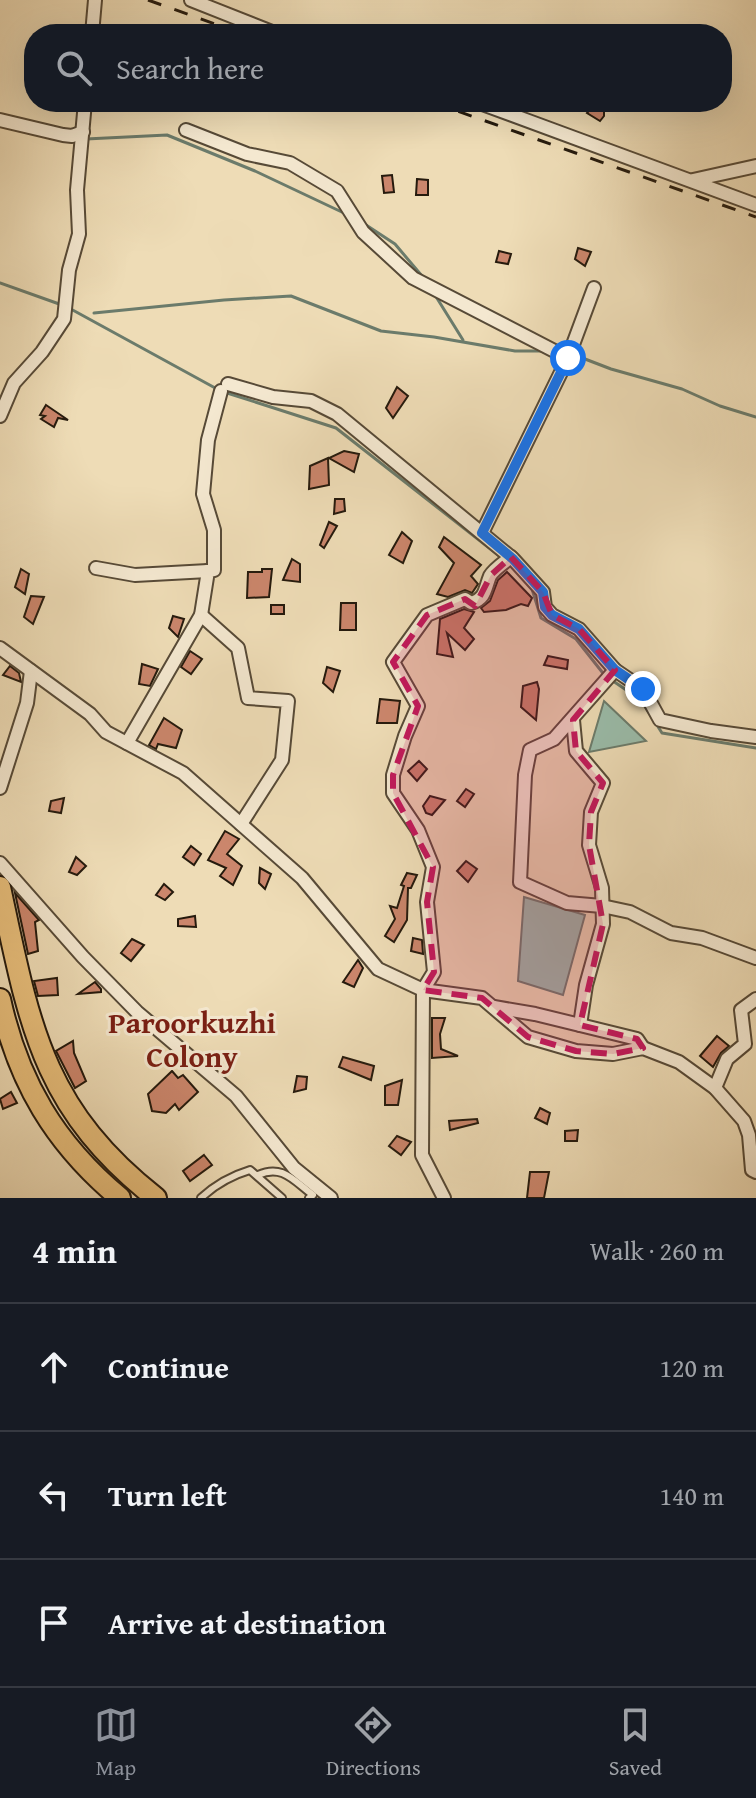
<!DOCTYPE html>
<meta charset="utf-8">
<style>
body{margin:0;font-family:"Gentium Book Plus",serif;background:#242831;color:#f1f3f6}
.stop{position:absolute;width:24px;height:24px;margin:-18px;border:6px solid #1a73e8;border-radius:50%;background:#fff}
.stop.end{background:#1a73e8;border-color:#fff;box-shadow:0 2px 8px #0008}
.list{margin:0;padding:0;list-style:none}
h2{display:flex;justify-content:space-between;align-items:center;height:104px;margin:0;padding:0 32px;font-size:34px}
h2 small{font-size:26px;font-weight:400;color:#9ea1a6}
.list li{display:grid;grid-template-columns:52px 1fr auto;gap:24px;align-items:center;box-sizing:border-box;height:128px;padding:0 32px;border-top:2px solid #363941}
.list b{display:block;font-size:30px;white-space:nowrap}
.list em{font-size:26px;font-style:normal;color:#9ea1a6}
.icon{flex:none;width:44px;height:44px;fill:none;stroke:currentColor;stroke-width:2;stroke-linecap:round;stroke-linejoin:round}
.map{position:relative;flex:none;width:756px;height:1198px;overflow:hidden}
.search{position:absolute;background:#171b24;box-shadow:0 8px 32px #0002;left:24px;right:24px;top:24px;height:88px;display:flex;align-items:center;gap:20px;box-sizing:border-box;padding:0 28px;border-radius:32px;color:#9ea1a6;font-size:30px}
.sheet{height:488px;background:#171b24}
nav{display:flex;justify-content:space-around;align-items:center;box-sizing:border-box;height:112px;border-top:2px solid #363941;background:#171b24;font-size:22px;color:#9ea1a6}
nav a{display:grid;justify-items:center;gap:4px}
nav .on{color:#8c9099}
.map>svg:first-child{display:block}
.water{fill:#9abcaa;stroke:#6b7b6b;stroke-width:2}
.lines{fill:none;stroke-linecap:round;stroke-linejoin:round}
.stream{stroke:#6b7b6b;stroke-width:3}
.building{fill:#cb866c;stroke:#251a0d;stroke-width:2}
.lane-casing{stroke:#574a37;stroke-width:10}
.street-casing{stroke:#574a37;stroke-width:16}
.primary-casing{stroke:#251a0d;stroke-width:24}
.lane{stroke:#f4e8d0;stroke-width:6}
.street{stroke:#f4e8d0;stroke-width:12}
.primary{stroke:#e7be7b;stroke-width:20}
.rail{stroke:#251a0d;stroke-width:3;stroke-dasharray:14 14;stroke-linecap:butt}
.route{stroke:#1a73e8;stroke-width:10}
.marked{fill:#c2185b;fill-opacity:0.2;stroke:#c2185b;stroke-width:6;stroke-dasharray:16 10;stroke-linejoin:round}
.labels{text-anchor:middle;dominant-baseline:central;stroke-width:6;stroke-linejoin:round;paint-order:stroke}
.neighbourhood-label{font-size:30px;font-weight:bold;fill:#7a1f14;stroke:#f4e8d0}
</style>
<div class="map">
<svg width="756" height="1198" viewBox="0 0 756 1198">
<rect width="100%" height="100%" fill="#eedcb6"/>
<filter id="stains"><feTurbulence type="fractalNoise" baseFrequency=".0025" numOctaves="4"/><feColorMatrix values="0 0 0 0 .2 0 0 0 0 .09 0 0 0 0 .02 0 0 0 .5 -.17"/></filter>
<radialGradient id="worn" r=".72"><stop offset=".6" stop-color="#630" stop-opacity="0"/><stop offset="1" stop-color="#630" stop-opacity=".3"/></radialGradient>
<g class="water">
<path d="M604,701L646,741L589,752Z"/>
<path d="M524,897L585,915L563,995L518,981Z"/>
</g>
<g class="lines">
<g class="stream">
<path d="M86,139L167,135L255,171L346,214"/>
<path d="M363,223L395,244L422,276"/>
<path d="M0,283L62,305"/>
<path d="M435,295L463,340"/>
<path d="M69,308L217,389"/>
<path d="M94,313L224,300L291,296L381,331L434,337L515,351H545"/>
<path d="M572,354L611,369L682,389L720,406L756,417"/>
<path d="M224,392L336,428L502,558"/>
<path d="M508,562L519,574"/>
<path d="M532,589L541,618L576,639L606,677"/>
<path d="M613,681L641,700L651,716"/>
<path d="M655,722L662,733L756,748"/>
</g>
</g>
<g class="building">
<path d="M596,102L604,108V116L600,121L587,113Z"/>
<path d="M392,175L394,192L384,193L382,176Z"/>
<path d="M417,179L428,180V195H416Z"/>
<path d="M578,248L591,252L585,266L575,259Z"/>
<path d="M499,251L511,254L508,264L496,262Z"/>
<path d="M397,387L408,396L393,418L386,408Z"/>
<path d="M46,405L68,420L58,418L54,427L41,419L45,416L40,415Z"/>
<path d="M344,451L359,454L354,472L329,458Z"/>
<path d="M328,458L329,485L309,489L310,466Z"/>
<path d="M335,499H344L345,511L334,514Z"/>
<path d="M329,522L337,526L324,548L320,545Z"/>
<path d="M402,532L412,541L403,563L389,555Z"/>
<path d="M444,537L481,565L471,576L478,584L472,593L465,590L448,597L437,594L454,563L439,547Z"/>
<path d="M292,559L300,564V582L283,580Z"/>
<path d="M21,569L29,574L25,594L15,587Z"/>
<path d="M262,569H272L269,597L247,598L248,572H262Z"/>
<path d="M507,572L532,598L528,606L521,604L506,610L484,612L481,608L490,601L498,580Z"/>
<path d="M31,596L44,597L33,624L24,617Z"/>
<path d="M341,603H356V630H340Z"/>
<rect x="271" y="605" width="13" height="9"/>
<path d="M464,609L474,612L464,628L474,639L465,650L447,633L453,657L437,654L440,619Z"/>
<path d="M173,616L184,619L178,637L169,628Z"/>
<path d="M190,651L202,659L191,674L181,667Z"/>
<path d="M548,656L568,660L567,669L544,665Z"/>
<path d="M142,664L158,669L150,686L139,684Z"/>
<path d="M10,666L19,673L21,682L3,675Z"/>
<path d="M327,667L340,671L333,692L323,683Z"/>
<path d="M537,682L539,689L536,720L521,707L523,686Z"/>
<path d="M380,699L400,701L397,723H377Z"/>
<path d="M164,718L182,730L176,748L158,744L156,749L149,745Z"/>
<path d="M419,761L427,769L417,781L408,771Z"/>
<path d="M466,789L474,794L465,807L457,801Z"/>
<path d="M430,796L445,800L432,815L426,813L423,806Z"/>
<path d="M64,798L61,813L49,811L51,801Z"/>
<path d="M225,831L239,839L227,854L242,866L233,885L220,876L226,868L208,860Z"/>
<path d="M191,846L201,854L194,865L183,857Z"/>
<path d="M76,857L86,866L77,875L69,872Z"/>
<path d="M466,861L477,869L468,882L457,871Z"/>
<path d="M260,868L271,874L265,889L259,883Z"/>
<path d="M407,873L417,875L411,888H408L407,920L394,942L385,936L395,919L390,906L397,908L404,886L401,885Z"/>
<path d="M164,884L173,892L165,900L156,895Z"/>
<path d="M15,893L39,920L35,922L38,951L28,954Z"/>
<path d="M195,916L196,927L178,926V919Z"/>
<path d="M413,938L422,940L423,954L411,951Z"/>
<path d="M132,939L144,945L131,961L121,953Z"/>
<path d="M358,960L363,968L354,987L343,982Z"/>
<path d="M57,978L58,995L38,996L34,981Z"/>
<path d="M95,982L101,989V992L78,994Z"/>
<path d="M432,1018H445L440,1034L441,1049L458,1056L432,1058Z"/>
<path d="M717,1036L729,1046L721,1053L713,1067L700,1056Z"/>
<path d="M73,1041L74,1053L86,1081L75,1088L56,1051Z"/>
<path d="M343,1057L374,1066L371,1080L339,1067Z"/>
<path d="M172,1071L178,1078L183,1075L198,1092L179,1110L175,1104L166,1113L152,1111L148,1094Z"/>
<path d="M297,1076L307,1077L306,1089L294,1092Z"/>
<path d="M402,1080L398,1105H385V1086Z"/>
<path d="M11,1092L17,1103L3,1109L0,1099Z"/>
<path d="M540,1108L550,1113L547,1124L535,1118Z"/>
<path d="M477,1119L478,1123L450,1130L449,1121Z"/>
<path d="M578,1130L577,1141H565V1131Z"/>
<path d="M397,1136L411,1142L401,1155L389,1146Z"/>
<path d="M204,1155L212,1165L190,1181L183,1171Z"/>
<path d="M530,1172H549L544,1198H527Z"/>
</g>
<g class="lines">
<defs>
<g id="lane">
<path d="M258,1175C282,1164 293,1180 313,1195L309,1198"/>
<path d="M201,1198C216,1184 230,1176 250,1170L282,1198"/>
</g>
<g id="street">
<path d="M191,0L277,34"/>
<path d="M92,34L95,0"/>
<path d="M477,102L756,205"/>
<path d="M0,120L63,135L72,136L83,132"/>
<path d="M186,130L247,154L290,163L337,191L363,232L413,278L568,358"/>
<path d="M693,180L756,166"/>
<path d="M228,384L273,397L311,401L337,414L513,559L543,592L545,607L552,615L579,629L615,670L643,689L660,720L711,731L756,737"/>
<path d="M0,416L14,383L42,352L64,319L69,270L79,234L77,190L85,102"/>
<path d="M482,533L568,358L594,288"/>
<path d="M96,568L135,575L208,571"/>
<path d="M201,615L238,648L248,698L288,701L282,760L241,824"/>
<path d="M0,648L90,714L106,732L183,773L302,878L378,969L423,990L482,998L528,1037L576,1051L613,1054L643,1048L679,1062L715,1088L744,1121L749,1135L752,1170L756,1172"/>
<path d="M615,670L554,739L530,750L525,775L520,882L567,903L602,906L630,912L671,933L702,938L756,958"/>
<path d="M573,720L576,751L603,783L591,812L589,845L602,888L603,924L586,985L580,1025"/>
<path d="M127,743L201,615L208,571L214,570V530L203,494L208,440L221,391"/>
<path d="M0,788L27,703L31,671"/>
<path d="M0,863L83,957L137,1012L236,1096L294,1168L331,1198"/>
<path d="M494,1007L535,1014L637,1039L643,1048"/>
<path d="M715,1088L727,1059L745,1044L741,1010L756,999"/>
<path d="M444,1198L422,1155L423,990L434,972L427,902L433,867L418,830L393,793V775L405,736L418,706L393,662L427,615L465,599L471,603C486,599 485,588 490,576C494,569 505,562 511,557"/>
</g>
<g id="primary">
<path d="M0,887C29,1022 41,1108 156,1198"/>
<path d="M0,999C18,1082 55,1144 120,1198"/>
</g>
</defs>
<use href="#lane" class="lane-casing"/>
<use href="#street" class="street-casing"/>
<use href="#primary" class="primary-casing"/>
<use href="#lane" class="lane"/>
<use href="#street" class="street"/>
<use href="#primary" class="primary"/>
<g class="rail">
<path d="M148,0L243,34"/>
<path d="M432,102L756,217"/>
</g>
</g>
<g class="lines">
<path class="route" d="M568,358L482,533L513,559L543,592L545,607L552,615L579,629L615,670L643,689"/>
</g>
<path class="marked" d="M511,557L543,592L552,615L579,629L615,670L573,720L576,751L603,783L591,812L589,845L603,924L580,1025L637,1039L643,1048L613,1054L576,1051L528,1037L482,998L423,990L434,972L427,902L433,867L393,793V775L418,706L393,662L427,615L465,599L475,606L491,575Z"/>
<g class="labels">
<g class="neighbourhood-label">
<text x="192" y="1022">Paroorkuzhi<tspan x="192" dy="34">Colony</tspan></text>
</g>
</g>
<rect width="100%" height="100%" filter="url(#stains)"/>
<rect width="100%" height="100%" fill="url(#worn)"/>
</svg>
<div class="stop" style="left:568px;top:358px"></div>
<div class="stop end" style="left:643px;top:689px"></div>
<div class="search"><svg class="icon" aria-label="search" viewBox="0 0 24 24"><circle cx="10" cy="10" r="6"/><path d="M15 15l6 6"/></svg>Search here</div>
</div>
<section class="sheet">
<h2>4 min<small>Walk · 260 m</small></h2>
<ul class="list">
<li><svg class="icon" aria-label="ahead" viewBox="0 0 24 24"><path d="M12 20V5M6 11l6-6 6 6"/></svg><div><b>Continue</b></div><em>120 m</em></li>
<li><svg class="icon" aria-label="left" viewBox="0 0 24 24"><path d="M17 20v-9H6M10 6l-5 5 5 5"/></svg><div><b>Turn left</b></div><em>140 m</em></li>
<li><svg class="icon" aria-label="arrive" viewBox="0 0 24 24"><path d="M6 21V4h12l-3 4 3 4H6"/></svg><div><b>Arrive at destination</b></div></li>
</ul>
</section>
<nav>
<a class="on"><svg class="icon" aria-label="map" viewBox="0 0 24 24"><path d="M3 6l6-2 6 2 6-2v14l-6 2-6-2-6 2zM9 4v14M15 6v14"/></svg>Map</a>
<a><svg class="icon" aria-label="directions" viewBox="0 0 24 24"><path d="M12 3l9 9-9 9-9-9zM9 14v-3h6M13 9l2 2-2 2"/></svg>Directions</a>
<a><svg class="icon" aria-label="saved" viewBox="0 0 24 24"><path d="M7 4h10v16l-5-4-5 4z"/></svg>Saved</a>
</nav>
